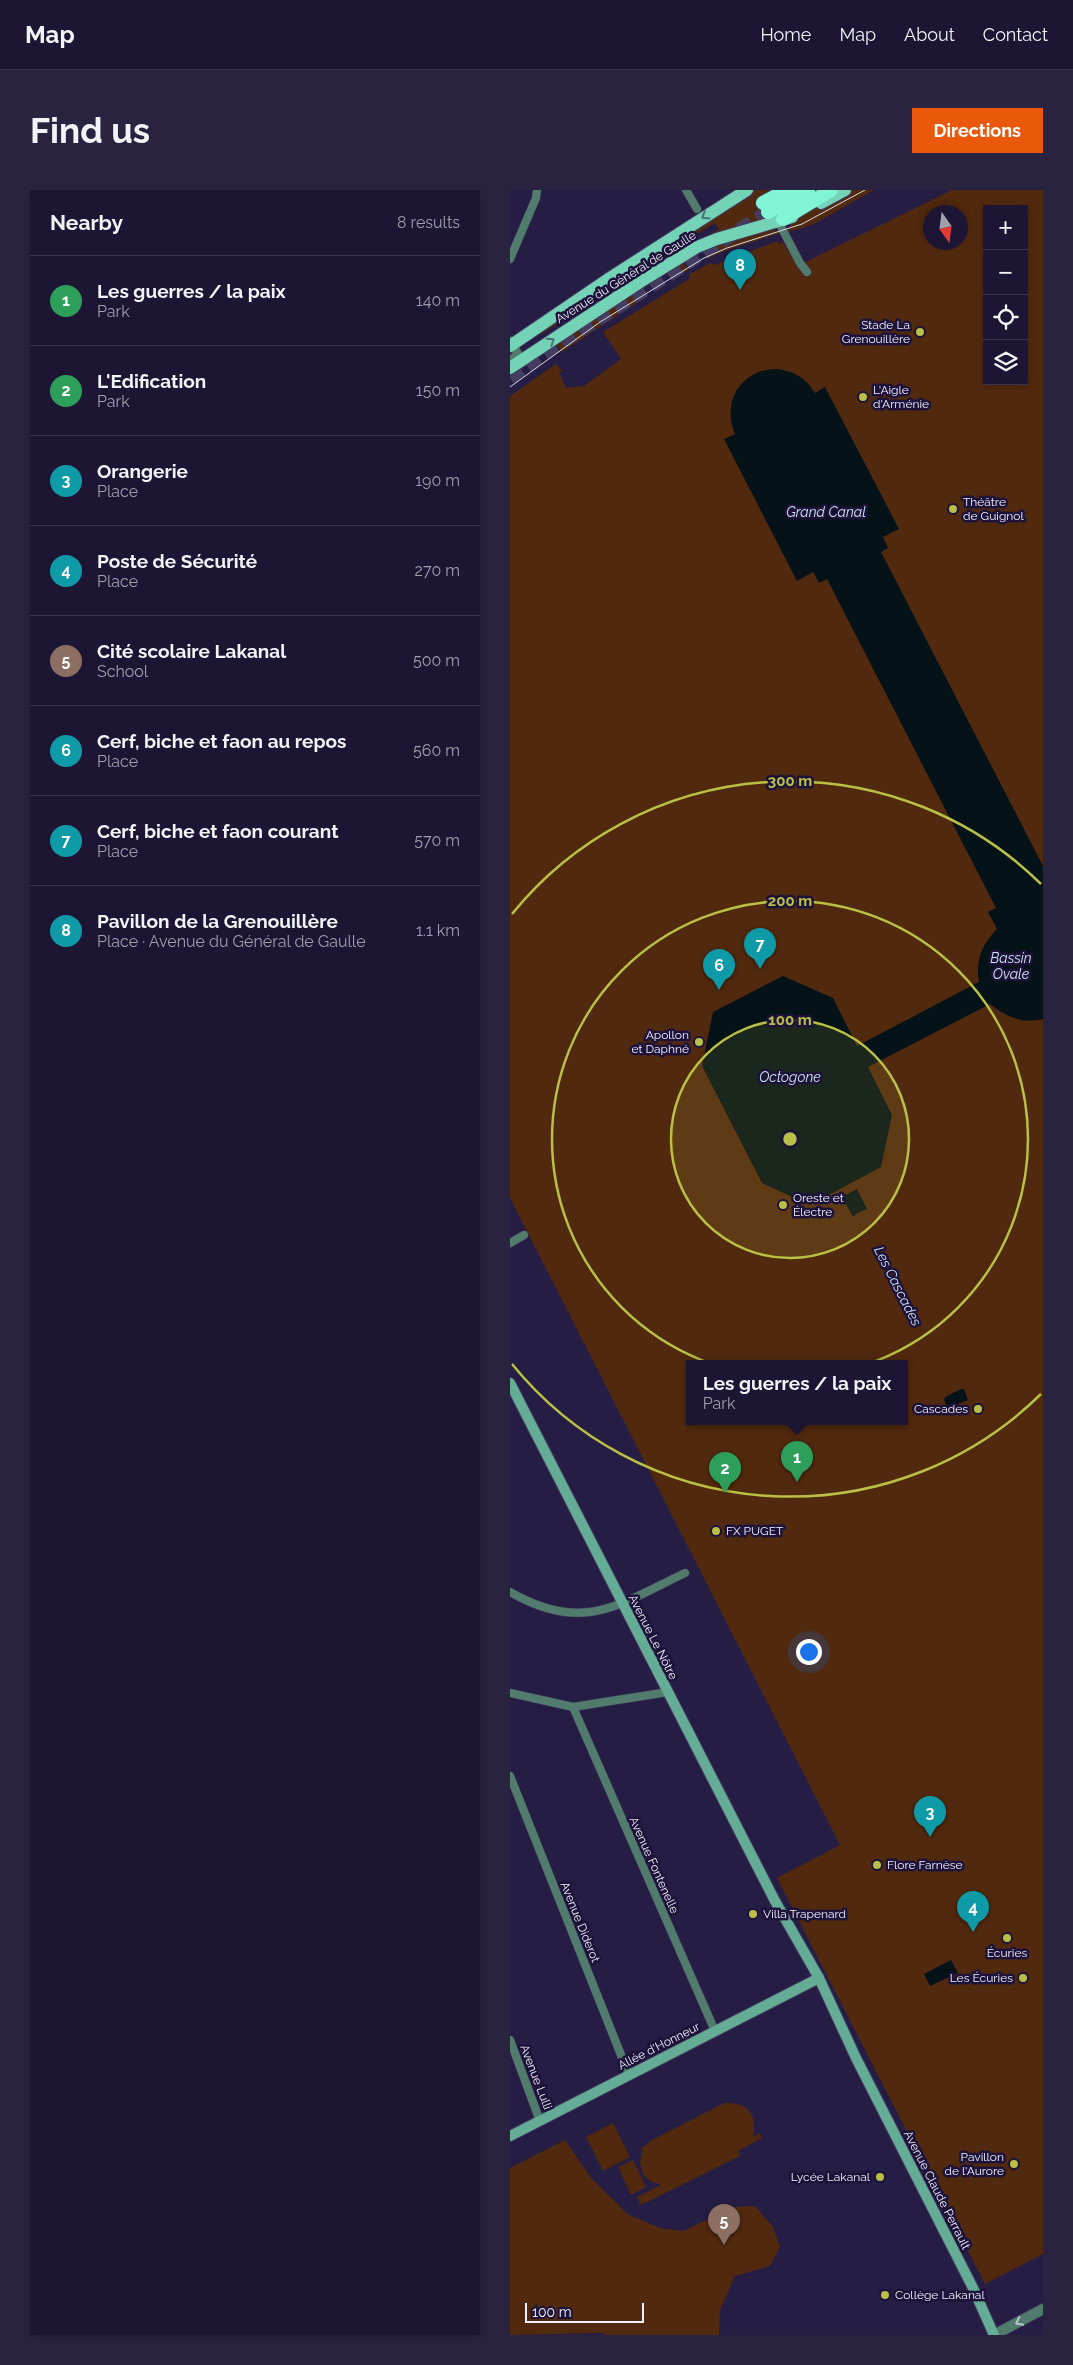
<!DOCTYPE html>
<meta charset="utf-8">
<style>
body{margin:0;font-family:Raleway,sans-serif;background:#292340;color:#f1f3f6}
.controls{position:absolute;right:15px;top:15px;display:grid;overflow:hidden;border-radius:0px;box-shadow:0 2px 8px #0003}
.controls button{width:45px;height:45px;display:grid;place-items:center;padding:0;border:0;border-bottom:1px solid #3a354f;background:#1c1634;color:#f1f3f6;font:25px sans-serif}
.compass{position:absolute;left:413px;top:15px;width:45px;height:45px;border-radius:50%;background:#1c1634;box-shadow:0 2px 8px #0003;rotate:166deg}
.scale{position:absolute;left:15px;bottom:12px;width:119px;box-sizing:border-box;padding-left:5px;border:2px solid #f1f0fb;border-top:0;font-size:14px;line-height:18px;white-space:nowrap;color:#f1f0fb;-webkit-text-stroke:4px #1d133a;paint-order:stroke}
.you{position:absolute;left:298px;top:1461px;width:18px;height:18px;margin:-12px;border:4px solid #fff;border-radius:50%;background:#1a73e8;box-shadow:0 0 0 8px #1a73e833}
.badge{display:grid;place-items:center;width:32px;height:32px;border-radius:50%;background:#ea580c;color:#fff;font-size:16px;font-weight:700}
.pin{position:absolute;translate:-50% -41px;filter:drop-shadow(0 1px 2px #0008)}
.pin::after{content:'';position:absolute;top:26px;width:18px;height:15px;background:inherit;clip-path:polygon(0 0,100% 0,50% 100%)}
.popup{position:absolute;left:176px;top:1170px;width:222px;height:65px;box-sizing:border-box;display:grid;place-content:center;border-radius:0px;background:#1c1634;filter:drop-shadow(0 1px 4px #0005);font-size:16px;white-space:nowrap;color:#a09fac}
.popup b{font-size:19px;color:#f1f3f6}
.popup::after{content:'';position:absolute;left:50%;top:100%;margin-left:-10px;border:10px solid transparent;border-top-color:#1c1634}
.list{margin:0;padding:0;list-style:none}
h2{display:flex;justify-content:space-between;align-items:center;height:65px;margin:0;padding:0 20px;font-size:21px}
h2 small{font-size:16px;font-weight:400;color:#a09fac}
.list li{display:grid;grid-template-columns:32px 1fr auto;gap:15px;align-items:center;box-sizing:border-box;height:90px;padding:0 20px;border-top:1px solid #3a354f}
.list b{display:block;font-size:19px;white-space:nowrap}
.list p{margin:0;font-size:16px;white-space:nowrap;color:#a09fac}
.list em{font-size:16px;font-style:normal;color:#a09fac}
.icon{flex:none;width:28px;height:28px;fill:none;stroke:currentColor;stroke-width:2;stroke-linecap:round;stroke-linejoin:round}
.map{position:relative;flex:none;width:533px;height:2145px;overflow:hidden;border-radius:0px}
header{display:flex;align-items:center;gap:30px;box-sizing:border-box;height:70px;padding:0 25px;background:#1c1634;border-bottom:1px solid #3a354f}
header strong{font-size:24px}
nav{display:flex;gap:28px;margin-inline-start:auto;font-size:18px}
.intro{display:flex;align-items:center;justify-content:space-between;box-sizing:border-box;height:120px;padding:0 30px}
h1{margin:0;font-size:35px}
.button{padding:12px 22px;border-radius:0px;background:#ea580c;color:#fff;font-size:18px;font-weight:700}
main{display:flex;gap:30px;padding:0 30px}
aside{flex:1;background:#1c1634;border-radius:0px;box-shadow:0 2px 8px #0003}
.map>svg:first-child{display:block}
.green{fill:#51290e;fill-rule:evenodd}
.water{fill:#051218}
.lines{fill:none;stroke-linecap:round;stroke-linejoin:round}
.motorway-tunnel{stroke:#443d60;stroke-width:14;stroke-dasharray:14 7;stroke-linecap:butt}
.minor-casing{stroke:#423b5e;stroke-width:9}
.tertiary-casing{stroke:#423b5e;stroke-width:12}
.secondary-casing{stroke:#423b5e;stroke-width:12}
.primary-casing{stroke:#423b5e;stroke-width:14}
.motorway-casing{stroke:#423b5e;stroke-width:16}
.minor{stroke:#507b6d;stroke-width:8}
.tertiary{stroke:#507b6d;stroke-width:10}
.secondary{stroke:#65ac96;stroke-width:10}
.primary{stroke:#74d2b6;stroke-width:12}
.motorway{stroke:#81f5d3;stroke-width:14}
.tram{stroke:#d9d7e5;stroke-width:1}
.oneway{stroke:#487278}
.oneway2{stroke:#b9c7c9}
.ring{fill:none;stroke:#bac045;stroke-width:2.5}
.poi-dot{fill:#bac045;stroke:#1d133a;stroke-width:2}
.labels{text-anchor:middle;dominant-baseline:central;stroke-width:5;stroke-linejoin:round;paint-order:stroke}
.street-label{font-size:12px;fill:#f1f0fb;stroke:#1d133a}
.poi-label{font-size:12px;fill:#f1f0fb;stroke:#1d133a;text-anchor:start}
.water-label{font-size:14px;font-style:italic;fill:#cde3f0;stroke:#1d133a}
.centre{fill:#bac045;stroke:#1d133a;stroke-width:2.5}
.ring-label{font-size:15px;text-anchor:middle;font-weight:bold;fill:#bac045;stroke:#1d133a;stroke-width:5;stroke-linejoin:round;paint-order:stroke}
</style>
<header>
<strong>Map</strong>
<nav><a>Home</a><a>Map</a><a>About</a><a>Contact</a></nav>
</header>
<div class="intro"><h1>Find us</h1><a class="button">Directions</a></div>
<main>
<aside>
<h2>Nearby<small>8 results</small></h2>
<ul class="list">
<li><span class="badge" style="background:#2e9e5b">1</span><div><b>Les guerres / la paix</b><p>Park</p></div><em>140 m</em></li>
<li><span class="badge" style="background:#2e9e5b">2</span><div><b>L'Edification</b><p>Park</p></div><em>150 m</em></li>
<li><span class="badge" style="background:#0f9aa8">3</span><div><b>Orangerie</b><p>Place</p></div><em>190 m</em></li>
<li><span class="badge" style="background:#0f9aa8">4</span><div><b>Poste de Sécurité</b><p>Place</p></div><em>270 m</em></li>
<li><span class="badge" style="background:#8d6e63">5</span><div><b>Cité scolaire Lakanal</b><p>School</p></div><em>500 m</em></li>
<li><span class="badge" style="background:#0f9aa8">6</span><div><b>Cerf, biche et faon au repos</b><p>Place</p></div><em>560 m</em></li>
<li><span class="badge" style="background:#0f9aa8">7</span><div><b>Cerf, biche et faon courant</b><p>Place</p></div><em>570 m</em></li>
<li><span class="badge" style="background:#0f9aa8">8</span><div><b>Pavillon de la Grenouillère</b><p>Place · Avenue du Général de Gaulle</p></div><em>1.1 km</em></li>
</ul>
</aside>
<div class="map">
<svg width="533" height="2145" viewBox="0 0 533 2145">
<rect width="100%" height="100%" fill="#261d45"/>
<g class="green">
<path d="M244,0H269L262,26L307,0H315L270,25L188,52L209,39L205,33L179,49L175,44Z"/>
<path d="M339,0H364L302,35L278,42L279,37L289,27Z"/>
<path d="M442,0H533V2064L475,2094L267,1688L330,1655L0,1008V206L46,174L52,181L49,183L56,198L74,196L111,169L93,142L179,89L180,84L200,73L204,75L267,51L269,54L273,52L287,76ZM477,19H514V191H477ZM420,22H450V52H420ZM180,1173H394V1231H180Z"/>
<path d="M263,39L270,43L217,60L197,69L192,59Z"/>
<path d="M138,70L141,74L30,145L27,141Z"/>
<path d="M172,71L178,80L164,89L159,81L127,101L132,109L52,162L45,152Z"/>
<path d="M214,1913C238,1912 247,1923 243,1947L250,1943L252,1948L228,1961L230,1966L131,2015L127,2007L151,1995L140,1991L133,1984L130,1973L132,1958L142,1950Z"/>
<path d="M103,1933L120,1967L93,1981L76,1947Z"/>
<path d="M55,1950L82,1989L119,2025L150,2038L173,2041L224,2017L245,2016L263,2037L270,2057L260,2076L225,2086L210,2120L209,2145H95L94,2143L0,2145V1978Z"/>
<path d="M123,1970L136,1997L121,2005L108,1977Z"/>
</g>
<g class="water">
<path d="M267,179C284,181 296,188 305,203L315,197L389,339L373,347L378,358L371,362L533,676V829C512,834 496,827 480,814L358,877L382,925L371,977L300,1015L252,993L192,876L203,822L273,786L323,808L347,856L469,792C465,771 472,754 487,739L478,722L486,718L317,389L309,393L303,382L287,391L214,249L225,244C211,211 232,179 267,179Z"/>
<path d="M347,999L357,1019L347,1023L343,1027L332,1007Z"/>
<path d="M451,1199H454L458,1210L438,1218L434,1210L435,1207Z"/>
<path d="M441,1770L448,1783L420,1796L414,1784Z"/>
</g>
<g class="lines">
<path class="motorway-tunnel" d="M0,188L44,157L258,22"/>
<defs>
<g id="minor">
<path d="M176,0L187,19"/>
<path d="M268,31L290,73L297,82"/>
<path d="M0,69L26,8L27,0"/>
<path d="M0,171L8,164L1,151"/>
<path d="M0,1053L14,1045"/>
<path d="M0,1402C73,1444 108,1415 175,1383"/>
<path d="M0,1503L63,1517L158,1502"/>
<path d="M63,1517L205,1841"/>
<path d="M0,1586L119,1885"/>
<path d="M0,1850L30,1931"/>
</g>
<path id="tertiary" d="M484,2145L533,2119"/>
<g id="secondary">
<path d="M0,1193L265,1711L309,1788L346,1868L463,2098L484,2145"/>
<path d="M0,1946L309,1788"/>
</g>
<g id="primary">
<path d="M311,13L335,0"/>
<path d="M0,156L100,88L237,0"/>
<path d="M0,178L130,92L187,57L207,49L282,27"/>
</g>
<g id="motorway">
<path d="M253,13L277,0"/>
<path d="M258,22L298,0"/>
<path d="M273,29L321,0"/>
</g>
</defs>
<use href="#minor" class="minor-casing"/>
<use href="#tertiary" class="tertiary-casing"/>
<use href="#secondary" class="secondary-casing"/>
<use href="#primary" class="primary-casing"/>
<use href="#motorway" class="motorway-casing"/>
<use href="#minor" class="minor"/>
<use href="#tertiary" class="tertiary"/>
<use href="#secondary" class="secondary"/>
<use href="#primary" class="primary"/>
<use href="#motorway" class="motorway"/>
<path class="tram" d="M0,197L90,132L194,68L217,58L292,34L355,0"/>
</g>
<defs><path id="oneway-chevron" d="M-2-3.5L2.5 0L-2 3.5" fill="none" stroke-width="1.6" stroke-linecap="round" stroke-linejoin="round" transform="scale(1.25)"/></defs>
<g class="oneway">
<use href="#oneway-chevron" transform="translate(195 26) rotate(148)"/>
<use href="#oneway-chevron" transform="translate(41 151) rotate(-35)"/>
</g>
<use class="oneway2" href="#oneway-chevron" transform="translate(509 2132) rotate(153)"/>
<circle cx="280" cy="949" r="119" fill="#bac045" fill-opacity=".12"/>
<g class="ring">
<circle cx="280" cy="949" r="119"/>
<circle cx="280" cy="949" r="238"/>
<path d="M531 1204A358 358 0 0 1 2 1174M2 724A358 358 0 0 1 531 694"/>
</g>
<g class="poi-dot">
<circle cx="410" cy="142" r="5"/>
<circle cx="353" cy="207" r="5"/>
<circle cx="443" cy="319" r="5"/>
<circle cx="189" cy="852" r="5"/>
<circle cx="273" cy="1015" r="5"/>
<circle cx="468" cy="1219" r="5"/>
<circle cx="206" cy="1341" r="5"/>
<circle cx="367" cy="1675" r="5"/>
<circle cx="243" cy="1724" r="5"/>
<circle cx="497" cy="1748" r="5"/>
<circle cx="513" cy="1788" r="5"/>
<circle cx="504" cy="1974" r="5"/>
<circle cx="370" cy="1987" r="5"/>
<circle cx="375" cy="2105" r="5"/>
</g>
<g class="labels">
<g class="street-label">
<text transform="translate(116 87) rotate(-32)">Avenue du Général de Gaulle</text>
<text transform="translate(143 1447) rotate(63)">Avenue Le Nôtre</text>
<text transform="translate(144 1675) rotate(66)">Avenue Fontenelle</text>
<text transform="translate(70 1732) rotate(68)">Avenue Diderot</text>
<text transform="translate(149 1856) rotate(-27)">Allée d'Honneur</text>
<text transform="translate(26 1887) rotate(69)">Avenue Lulli</text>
<text transform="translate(427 2000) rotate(63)">Avenue Claude Perrault</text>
</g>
<g class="poi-label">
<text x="400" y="135" text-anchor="end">Stade La<tspan x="400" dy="14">Grenouillère</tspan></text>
<text x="363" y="200">L'Aigle<tspan x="363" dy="14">d'Arménie</tspan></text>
<text x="453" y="312">Théâtre<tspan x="453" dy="14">de Guignol</tspan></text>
<text x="179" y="845" text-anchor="end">Apollon<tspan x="179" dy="14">et Daphné</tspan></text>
<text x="283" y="1008">Oreste et<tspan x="283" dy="14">Électre</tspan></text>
<text x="458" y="1219" text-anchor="end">Cascades</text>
<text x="216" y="1341">FX PUGET</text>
<text x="377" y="1675">Flore Farnèse</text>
<text x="253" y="1724">Villa Trapenard</text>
<text x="497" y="1763" text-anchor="middle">Écuries</text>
<text x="503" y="1788" text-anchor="end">Les Écuries</text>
<text x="494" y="1967" text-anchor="end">Pavillon<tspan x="494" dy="14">de l'Aurore</tspan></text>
<text x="360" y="1987" text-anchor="end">Lycée Lakanal</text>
<text x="385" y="2105">Collège Lakanal</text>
</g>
<g class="water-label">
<text x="316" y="322">Grand Canal</text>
<text x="501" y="768">Bassin<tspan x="501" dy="16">Ovale</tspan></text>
<text x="280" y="887">Octogone</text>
<text transform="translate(388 1096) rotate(63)">Les Cascades</text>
</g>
</g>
<circle cx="280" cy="949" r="8" class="centre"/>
<g class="ring-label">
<text x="280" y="596">300 m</text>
<text x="280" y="716">200 m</text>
<text x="280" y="835">100 m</text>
</g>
</svg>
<div class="controls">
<button>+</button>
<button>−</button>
<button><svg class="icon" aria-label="locate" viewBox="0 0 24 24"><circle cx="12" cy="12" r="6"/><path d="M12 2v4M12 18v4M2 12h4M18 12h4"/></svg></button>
<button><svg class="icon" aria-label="layers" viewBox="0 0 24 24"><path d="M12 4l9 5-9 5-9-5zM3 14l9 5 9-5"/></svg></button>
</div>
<svg class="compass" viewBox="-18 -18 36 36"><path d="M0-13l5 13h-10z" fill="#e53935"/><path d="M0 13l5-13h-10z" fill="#a09fac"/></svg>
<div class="scale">100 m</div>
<div class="you"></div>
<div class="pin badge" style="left:287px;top:1292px;background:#2e9e5b">1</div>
<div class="popup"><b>Les guerres / la paix</b>Park</div>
<div class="pin badge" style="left:215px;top:1303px;background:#2e9e5b">2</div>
<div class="pin badge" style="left:420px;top:1647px;background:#0f9aa8">3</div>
<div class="pin badge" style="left:463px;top:1742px;background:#0f9aa8">4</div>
<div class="pin badge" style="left:214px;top:2055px;background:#8d6e63">5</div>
<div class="pin badge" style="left:209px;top:800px;background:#0f9aa8">6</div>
<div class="pin badge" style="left:250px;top:779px;background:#0f9aa8">7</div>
<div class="pin badge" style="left:230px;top:100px;background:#0f9aa8">8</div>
</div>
</main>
